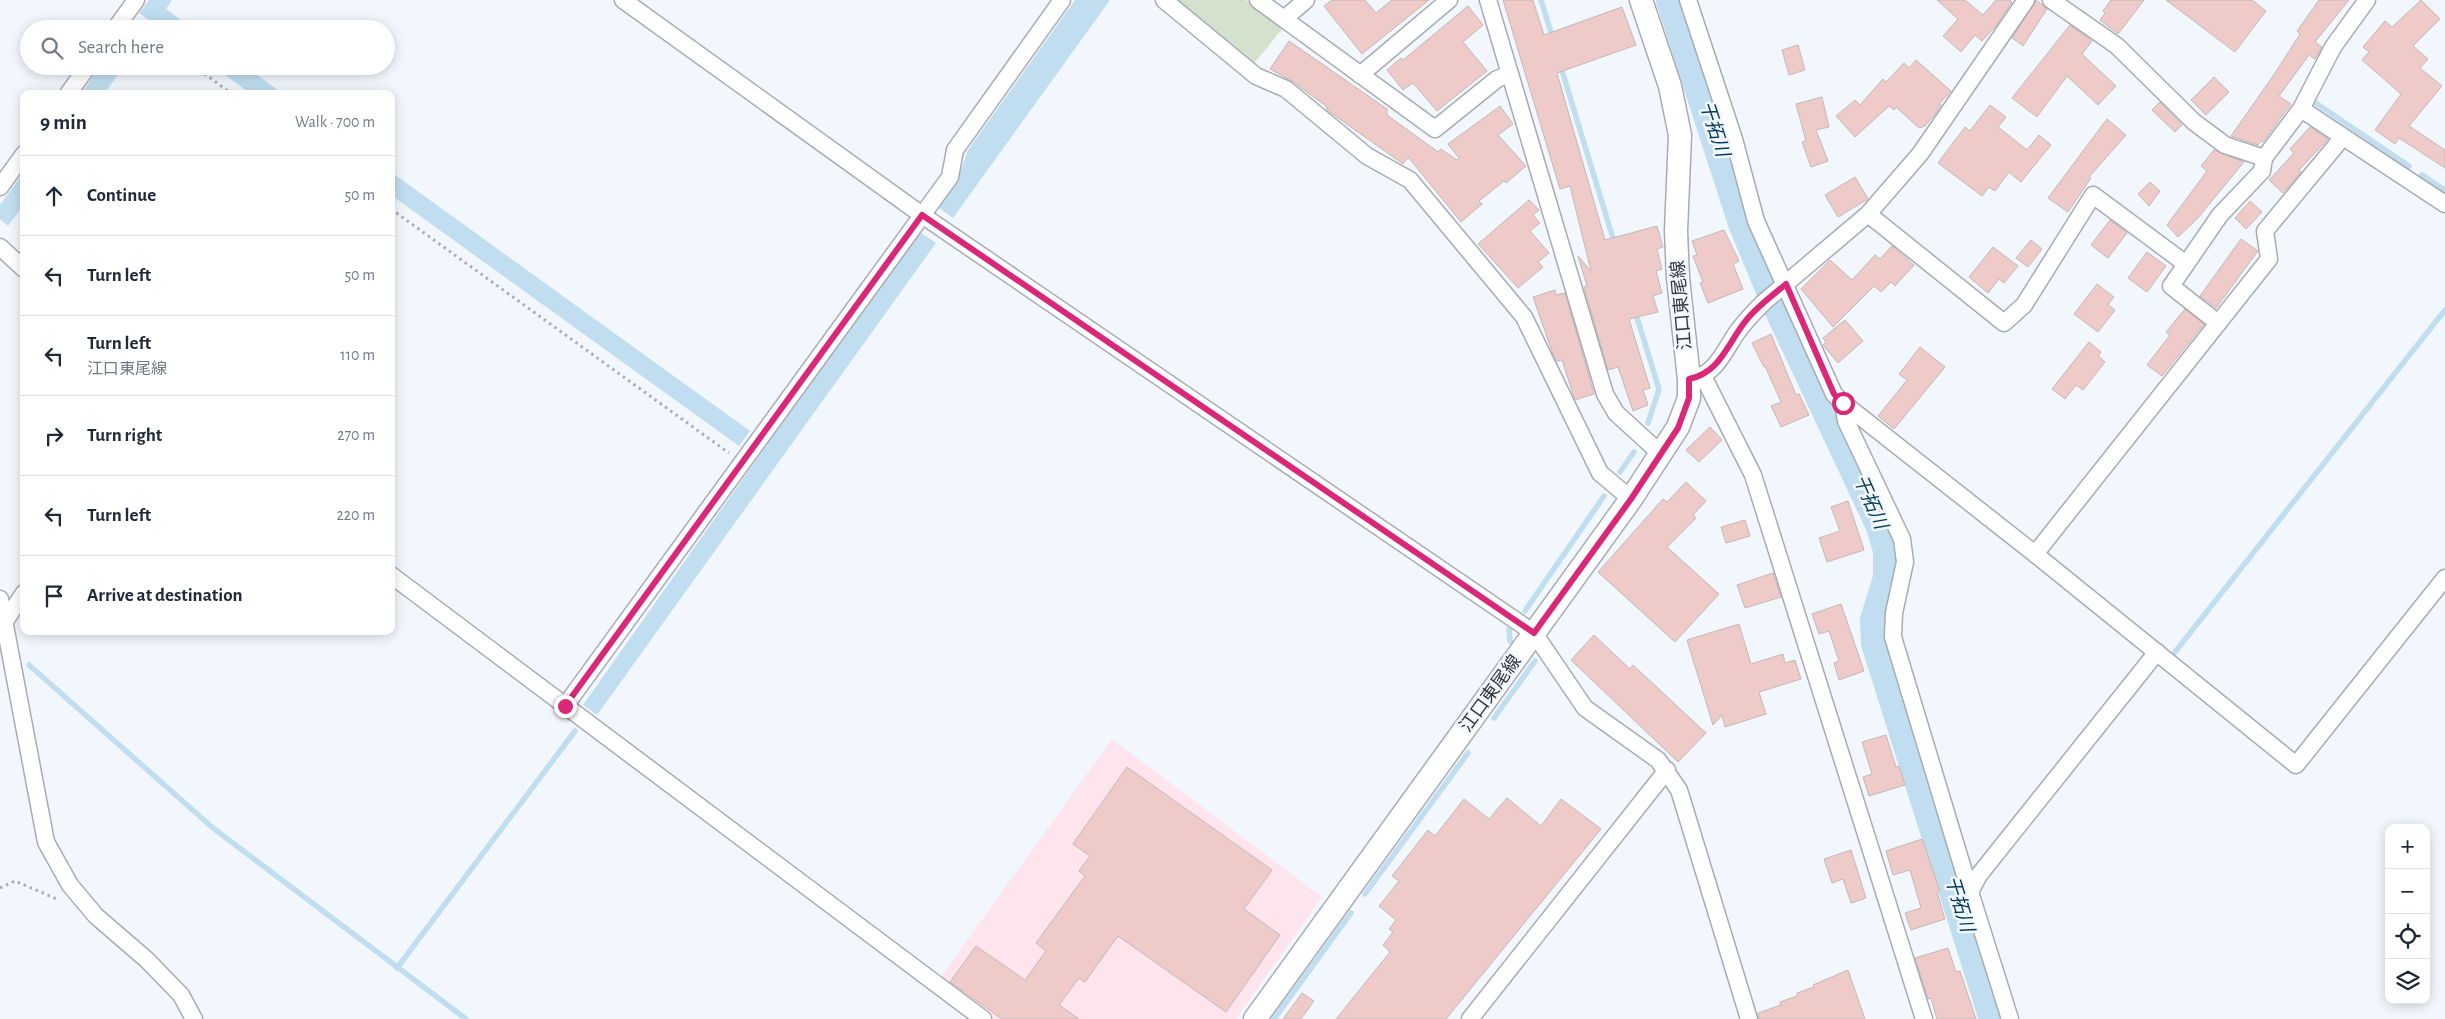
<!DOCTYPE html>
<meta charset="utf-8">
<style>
body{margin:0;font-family:"Alegreya Sans","Noto Sans JP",sans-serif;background:#f2f2f3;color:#1f2937}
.controls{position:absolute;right:15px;bottom:15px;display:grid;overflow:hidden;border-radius:10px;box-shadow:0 2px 12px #0003}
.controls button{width:45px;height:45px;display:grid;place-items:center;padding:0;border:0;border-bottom:1px solid #e0e1e3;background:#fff;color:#1f2937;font:25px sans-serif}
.stop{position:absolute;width:15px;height:15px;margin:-11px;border:4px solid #db2777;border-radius:50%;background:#fff}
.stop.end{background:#db2777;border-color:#fff;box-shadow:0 1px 5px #0008}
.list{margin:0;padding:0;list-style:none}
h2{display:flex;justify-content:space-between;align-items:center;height:65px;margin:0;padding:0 20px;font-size:21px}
h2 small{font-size:16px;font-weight:400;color:#747a83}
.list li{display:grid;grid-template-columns:32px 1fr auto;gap:15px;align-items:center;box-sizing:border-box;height:80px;padding:0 20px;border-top:1px solid #e0e1e3}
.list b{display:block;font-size:19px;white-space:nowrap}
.list p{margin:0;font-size:16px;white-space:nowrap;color:#747a83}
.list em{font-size:16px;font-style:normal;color:#747a83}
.icon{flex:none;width:28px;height:28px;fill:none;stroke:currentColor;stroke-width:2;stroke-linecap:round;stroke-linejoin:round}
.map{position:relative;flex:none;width:2445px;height:1019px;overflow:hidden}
.search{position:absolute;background:#fff;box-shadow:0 2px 12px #0003;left:20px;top:20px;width:375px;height:55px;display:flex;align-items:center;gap:12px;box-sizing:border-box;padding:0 18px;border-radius:28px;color:#747a83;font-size:19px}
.panel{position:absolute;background:#fff;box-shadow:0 2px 12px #0003;left:20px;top:90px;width:375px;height:545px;border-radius:10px}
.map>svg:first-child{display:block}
.industrial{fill:#fde4ed}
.green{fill:#d4e2cd}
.water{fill:#c0def0}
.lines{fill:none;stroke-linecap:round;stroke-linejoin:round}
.stream{stroke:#c0def0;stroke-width:5.5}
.river{stroke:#c0def0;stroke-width:32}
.building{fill:#eecbc8;stroke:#c4b8b7}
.minor-casing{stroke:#a7abb4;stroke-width:19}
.secondary-casing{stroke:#a7abb4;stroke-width:25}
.path{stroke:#aaadb3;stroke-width:3;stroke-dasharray:2.5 4;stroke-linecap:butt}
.minor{stroke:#fff;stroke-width:16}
.secondary{stroke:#fff;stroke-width:22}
.route{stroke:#db2777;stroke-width:6}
.labels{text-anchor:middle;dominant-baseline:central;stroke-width:5;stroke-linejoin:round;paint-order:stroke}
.street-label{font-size:18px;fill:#35363a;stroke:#f2f6fd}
.water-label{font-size:19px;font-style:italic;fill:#043d57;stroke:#f2f6fd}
</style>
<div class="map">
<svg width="2445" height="1019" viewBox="0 0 2445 1019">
<rect width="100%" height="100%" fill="#f2f6fd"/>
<path class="industrial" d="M1112,739L1322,897L1236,1019H994L940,978Z"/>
<path class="green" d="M1172,0H1246L1283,28L1251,67Z"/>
<g class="water">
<path d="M149,0H172L166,9L193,29H161L139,13Z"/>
<path d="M1075,0H1110L953,218L936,206L960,173L968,150Z"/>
<path d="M100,66H124L104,94H81Z"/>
<path d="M213,66H245L283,94H251Z"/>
<path d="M24,172V204L8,226L0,219V205Z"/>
<path d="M391,172L750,431L739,446L391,195Z"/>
<path d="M918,231L936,243L597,715L583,705Z"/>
</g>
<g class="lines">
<g class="stream">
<path d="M1541,0L1553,39"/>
<path d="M1560,64L1615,245"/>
<path d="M2314,102L2409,166"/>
<path d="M2422,175L2445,190"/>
<path d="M1635,311L1659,389L1648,423"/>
<path d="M1620,472L1634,452"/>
<path d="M1525,611L1604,496"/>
<path d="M1509,630L1510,641"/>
<path d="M2175,652L2445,310"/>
<path d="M29,665L213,828L466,1019"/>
<path d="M1494,718L1535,661"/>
<path d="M1365,894L1468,753"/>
<path d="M397,968L575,731"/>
<path d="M1274,1019L1351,913"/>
</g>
<path class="river" d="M1672,0L1744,223L1776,300L1881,524L1889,550V578L1876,620L1877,643L1995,1019"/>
</g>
<g class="building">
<path d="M1332,0H1365L1376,13L1392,0H1429L1362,54L1324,6Z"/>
<path d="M1503,0H1533L1544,35L1622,7L1636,45L1557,73L1605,240L1657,226L1663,247L1657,249L1662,269L1656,271L1662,293L1653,296L1658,312L1629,319L1650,388L1643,390L1648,405L1633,411L1618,367L1608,370L1584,287L1587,286L1578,256L1591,271L1570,186L1560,189Z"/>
<path d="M1937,0H1965L1983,15L1996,0H2010L2012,2L1995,27L1982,41L1975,35L1961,52L1943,36L1958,19Z"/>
<path d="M2036,0L2047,9L2023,46L2012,38Z"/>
<path d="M2111,0H2144L2118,34L2100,20L2105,13L2103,11Z"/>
<path d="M2166,0H2252L2266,11L2235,52Z"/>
<path d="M2319,0H2349L2315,42L2322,47L2315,59L2309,55L2279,96L2291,104L2263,142L2261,141L2258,145L2231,136L2273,76L2300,34L2297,31Z"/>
<path d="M2421,0L2440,19L2413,46L2428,59L2420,68L2442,86L2409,126L2445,150V168L2399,138L2395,144L2375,130L2401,94L2362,60L2369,52L2363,47L2385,21L2392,27Z"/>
<path d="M1468,6L1483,25L1463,42L1487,71L1437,111L1413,83L1403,90L1387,70L1401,58L1403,60Z"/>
<path d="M2070,25L2092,41L2082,54L2116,86L2098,105L2067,76L2037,117L2012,98Z"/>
<path d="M1289,41L1387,109V115L1438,152L1441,149L1457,160L1459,158L1448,144L1500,106L1513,124L1498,135L1526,166L1506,183L1504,181L1479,201L1482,204L1461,222L1408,157L1403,164L1327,110L1326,106L1292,81L1270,69Z"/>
<path d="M1798,45L1805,70L1789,75L1782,50Z"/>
<path d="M1916,60L1951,91L1939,104L1941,105L1935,114L1925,126L1919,128L1896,107L1894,110L1889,106L1855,137L1836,116L1855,100L1860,105L1883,79L1886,82L1904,63L1909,68Z"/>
<path d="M2214,77L2229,92L2206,115L2191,100Z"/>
<path d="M1822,97L1829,127L1816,130L1828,161L1811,167L1802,142L1806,141L1796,104Z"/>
<path d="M2160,102L2182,125L2175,132L2152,110Z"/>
<path d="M1990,105L2006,117L1998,127L2027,150L2039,135L2051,145L2021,182L2009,172L1995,191L1989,187L1982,196L1938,163L1965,127L1970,131Z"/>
<path d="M2107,119L2126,135L2089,177L2091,178L2068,212L2048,198Z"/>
<path d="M2310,127L2328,139L2299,170L2301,172L2283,193L2269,180L2294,153L2290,149Z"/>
<path d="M2214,150L2244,162L2197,219L2178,237L2167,225L2207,171L2201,166Z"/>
<path d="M1855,177L1868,199L1838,217L1825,195Z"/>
<path d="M2150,182L2160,191L2149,206L2138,194Z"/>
<path d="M1529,200L1539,210L1533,215L1540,223L1530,231L1549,253L1538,262L1543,267L1518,288L1478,244Z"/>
<path d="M2250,201L2262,212L2246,229L2235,218Z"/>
<path d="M2110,220L2127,233L2108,258L2091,245Z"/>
<path d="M1724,230L1739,261L1733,264L1743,289L1708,303L1700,283L1703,282L1693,256L1697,255L1692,241Z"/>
<path d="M2241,239L2258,251L2216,308L2200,296Z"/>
<path d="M2031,240L2042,249L2028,267L2016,258Z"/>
<path d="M1892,246L1914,265L1895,286L1891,282L1881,292L1874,286L1833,327L1801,289L1830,260L1852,280L1875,255L1880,259Z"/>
<path d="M1993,247L2018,266L2004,283L1999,279L1988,293L1969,277Z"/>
<path d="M2147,252L2166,266L2147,292L2128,278Z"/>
<path d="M2097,284L2114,297L2108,305L2115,310L2098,332L2074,314Z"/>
<path d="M1555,290L1556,295L1565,293L1594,394L1575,400L1562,360L1557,361L1553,354L1533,297Z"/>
<path d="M2185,309L2204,324L2162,376L2147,365L2170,335L2166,332Z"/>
<path d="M1845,320L1863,341L1838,363L1823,345L1826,342L1823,338Z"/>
<path d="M1771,334L1796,395L1799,394L1809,415L1781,427L1771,406L1781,402L1765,366L1764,367L1752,343Z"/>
<path d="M2089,342L2101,352L2098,356L2105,362L2083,390L2076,385L2065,399L2052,389Z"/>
<path d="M1920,347L1945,367L1894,429L1878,416L1907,380L1899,374Z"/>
<path d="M1710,427L1722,440L1699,462L1686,450Z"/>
<path d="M1686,482L1706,501L1693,515L1696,518L1667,547L1719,594L1675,642L1598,572L1663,499L1667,502Z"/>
<path d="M1848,501L1864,550L1827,562L1819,538L1840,531L1831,507Z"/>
<path d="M1745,520L1750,536L1726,543L1721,527Z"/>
<path d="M1773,573L1781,597L1745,608L1737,585Z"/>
<path d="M1841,604L1864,671L1839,680L1834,663L1839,661L1829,631L1819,634L1812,614Z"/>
<path d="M1739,624L1751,664L1783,654L1785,663L1795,660L1801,679L1759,692L1766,714L1725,727L1722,715L1713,725L1687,640Z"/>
<path d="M1594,635L1630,669L1633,665L1706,733L1678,762L1571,660Z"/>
<path d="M1886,735L1896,767L1899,766L1905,785L1869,796L1863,777L1872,774L1862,742Z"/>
<path d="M1127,767L1272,870L1244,909L1280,935L1226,1012L1118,936L1085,982L1079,978L1059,1005L1079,1019H1002L950,982L976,946L1025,980L1046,951L1036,943L1085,876L1079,871L1090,856L1073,844Z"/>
<path d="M1507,798L1541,826L1561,799L1601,829L1446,1019H1336L1390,952L1383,945L1393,932L1389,929L1396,920L1379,906L1399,881L1392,876L1428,830L1435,836L1464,799L1489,819Z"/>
<path d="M1922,839L1940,891L1937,892L1945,919L1911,930L1905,913L1921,908L1910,870L1893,875L1886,851Z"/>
<path d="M1851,850L1866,898L1851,903L1843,879L1832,883L1824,859Z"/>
<path d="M1948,948L1956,972L1960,971L1976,1019H1937L1931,998L1928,999L1915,958Z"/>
<path d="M1848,970L1865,1019H1759L1758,1013L1781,1005L1780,1002L1797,996V993L1814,987L1813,985Z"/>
<path d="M1302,993L1314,1001L1301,1019H1283Z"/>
</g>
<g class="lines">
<defs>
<g id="minor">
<path d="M623,0L922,215L1534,633L1585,708L1658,760L1679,790L1749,1019"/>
<path d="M1164,0L1256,76L1286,89L1367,156L1410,180L1524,317L1600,473L1631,499"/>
<path d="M1258,0L1435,129L1497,79L1510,74"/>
<path d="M1488,0L1605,394L1616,413L1661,454"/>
<path d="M1688,0L1734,139L1756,221L1834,394L1843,403L2035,554L2296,765L2445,578"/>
<path d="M2051,0L2117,46L2194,122L2225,145L2264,158L2301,109L2333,47L2367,0"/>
<path d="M1284,19L1306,0"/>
<path d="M115,29L136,0"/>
<path d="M1360,75L1449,0"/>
<path d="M68,94L88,66"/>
<path d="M2301,109L2445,204"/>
<path d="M0,187L24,154"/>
<path d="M1868,214L2004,323L2024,305L2093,195L2186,264"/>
<path d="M0,247L24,269"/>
<path d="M2218,323L2171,286L2220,215L2262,171L2264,158"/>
<path d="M1703,376L1753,475L1924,1019"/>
<path d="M1694,378C1717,373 1725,349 1738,331C1746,320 1755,311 1764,302L1868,214L1920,154L2026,0"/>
<path d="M1843,403L1846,421L1902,539L1905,562L1894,613L1893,637L1970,892"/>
<path d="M2035,554L2269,259L2265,231L2343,137"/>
<path d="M391,575L983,1019"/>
<path d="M0,599L46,842L70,885L96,916L147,960L181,995L194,1019"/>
<path d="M1,627L24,593"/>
<path d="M565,706L950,177L955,150L1062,0"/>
<path d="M1470,1019L1667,770"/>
<path d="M2010,1019L1970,892L1979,875L2157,652"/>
</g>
<path id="secondary" d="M1255,1019L1631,499L1678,427L1689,398V379L1678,278L1676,231L1680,135L1670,86L1641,0"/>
</defs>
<use href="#minor" class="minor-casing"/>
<use href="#secondary" class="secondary-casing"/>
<g class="path">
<path d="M194,66L232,94"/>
<path d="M391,209L729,453"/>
<path d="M0,888L15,881L59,900"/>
</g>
<use href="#minor" class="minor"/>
<use href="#secondary" class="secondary"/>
</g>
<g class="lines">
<path class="route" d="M565,706L922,215L1534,633L1631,499L1678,428L1689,398V379C1722,372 1728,341 1748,318C1759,305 1773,295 1786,284L1834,394L1843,403"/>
</g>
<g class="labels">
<g class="street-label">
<text transform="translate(1682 305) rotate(-95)">江口東尾線</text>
<text transform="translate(1491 694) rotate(-54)">江口東尾線</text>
</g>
<g class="water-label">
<text transform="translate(1714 129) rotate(72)">干拓川</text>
<text transform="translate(1870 502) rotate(66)">干拓川</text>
<text transform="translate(1959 904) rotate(73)">干拓川</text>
</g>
</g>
</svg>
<div class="controls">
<button>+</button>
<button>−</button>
<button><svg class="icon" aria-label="locate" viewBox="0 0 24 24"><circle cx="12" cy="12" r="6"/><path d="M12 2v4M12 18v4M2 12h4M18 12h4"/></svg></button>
<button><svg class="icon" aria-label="layers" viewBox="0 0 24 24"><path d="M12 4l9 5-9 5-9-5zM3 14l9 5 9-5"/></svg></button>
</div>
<div class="stop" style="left:1843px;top:403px"></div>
<div class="stop end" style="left:565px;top:706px"></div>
<div class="search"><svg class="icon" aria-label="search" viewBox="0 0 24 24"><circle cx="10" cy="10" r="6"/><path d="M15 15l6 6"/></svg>Search here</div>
<section class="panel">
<h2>9 min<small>Walk · 700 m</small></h2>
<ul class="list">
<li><svg class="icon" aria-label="ahead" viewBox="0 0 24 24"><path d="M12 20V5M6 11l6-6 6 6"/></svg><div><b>Continue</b></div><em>50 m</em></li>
<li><svg class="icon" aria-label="left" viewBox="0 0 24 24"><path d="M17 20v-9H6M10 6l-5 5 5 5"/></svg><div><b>Turn left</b></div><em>50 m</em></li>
<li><svg class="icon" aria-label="left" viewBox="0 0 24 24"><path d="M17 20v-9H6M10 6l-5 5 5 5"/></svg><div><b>Turn left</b><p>江口東尾線</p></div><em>110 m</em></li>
<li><svg class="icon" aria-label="right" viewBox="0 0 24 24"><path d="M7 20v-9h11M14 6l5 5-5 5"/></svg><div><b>Turn right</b></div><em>270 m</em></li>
<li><svg class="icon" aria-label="left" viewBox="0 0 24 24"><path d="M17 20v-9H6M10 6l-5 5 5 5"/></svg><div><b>Turn left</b></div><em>220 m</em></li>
<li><svg class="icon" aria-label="arrive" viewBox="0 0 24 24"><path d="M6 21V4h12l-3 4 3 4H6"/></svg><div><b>Arrive at destination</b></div></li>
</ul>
</section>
</div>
